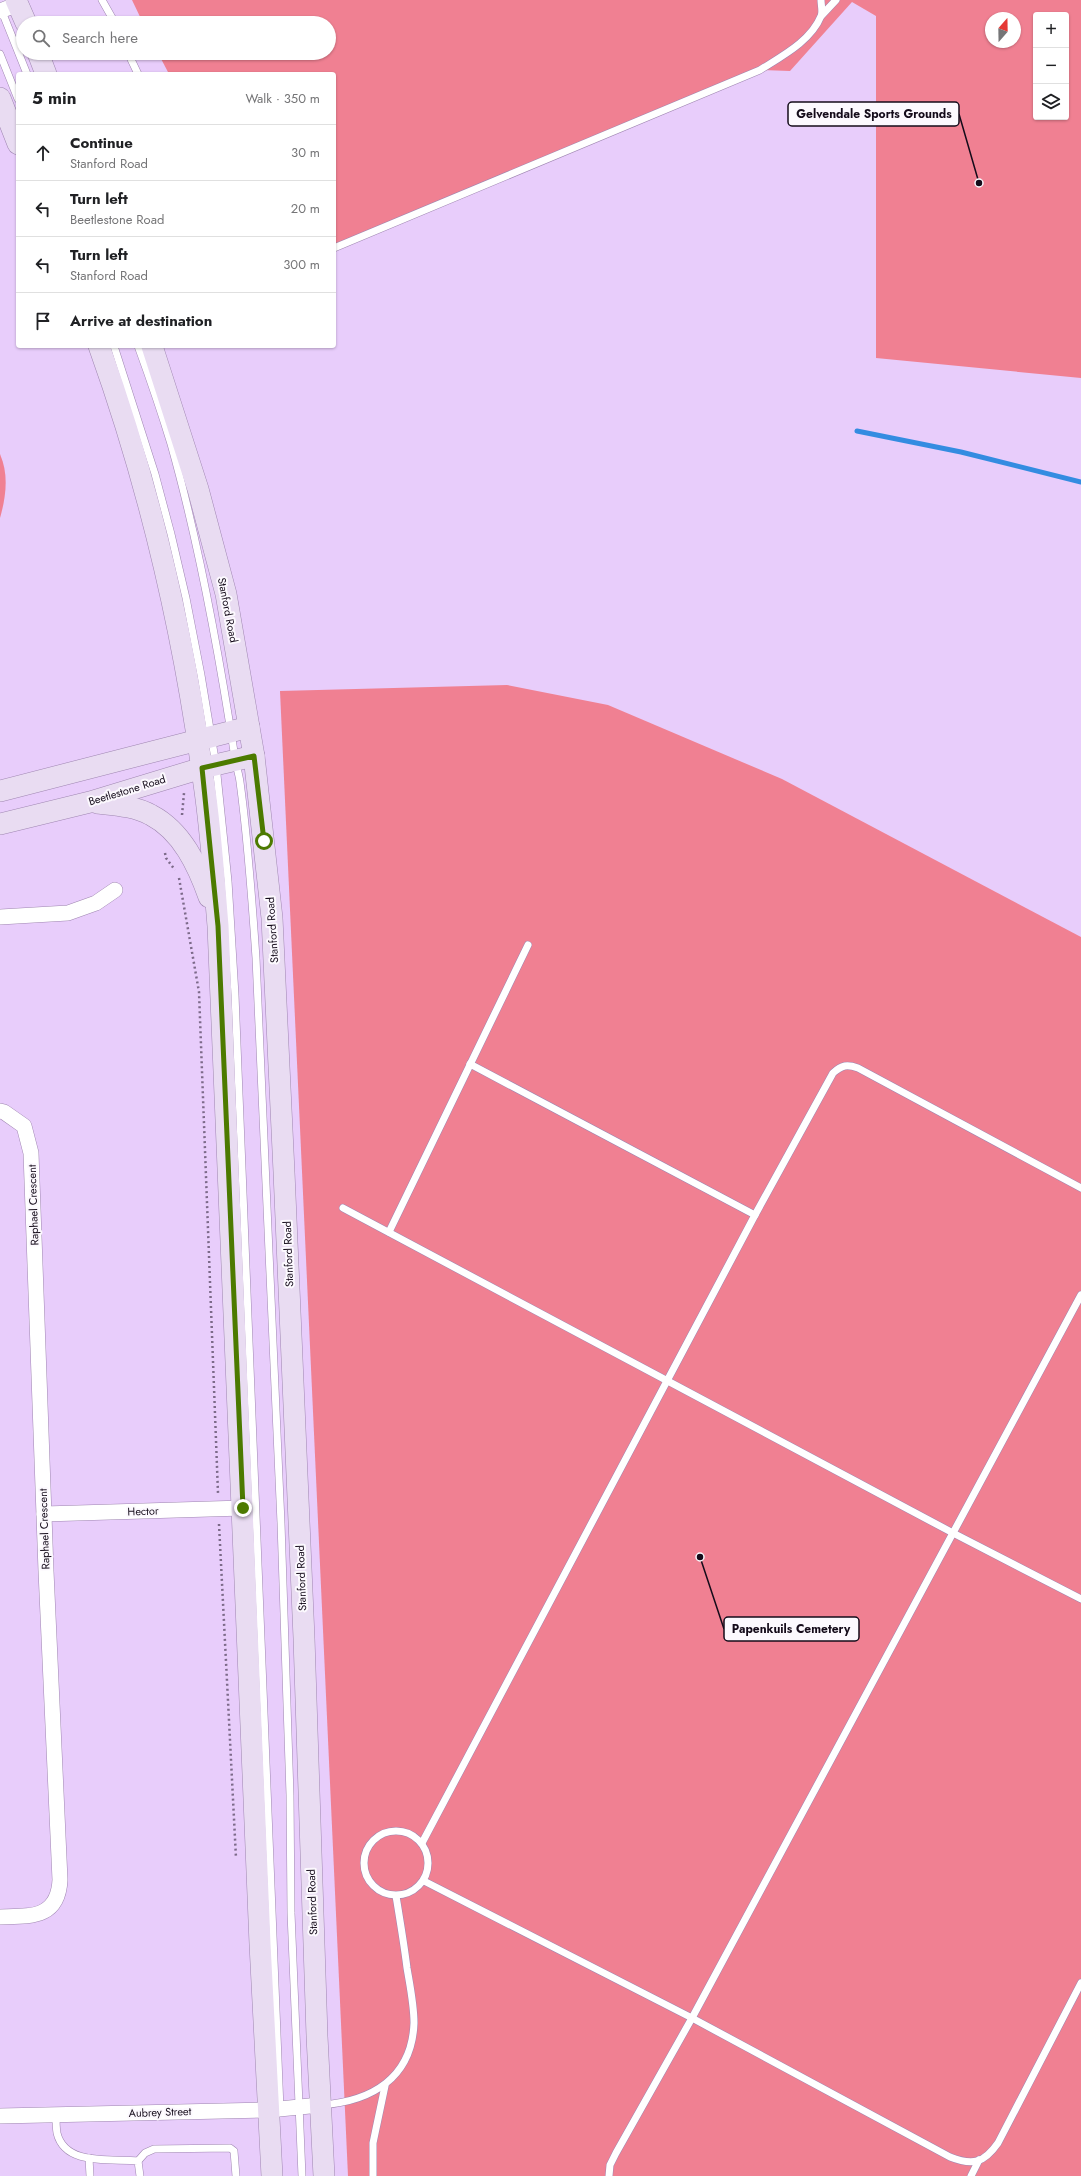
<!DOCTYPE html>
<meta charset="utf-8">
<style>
body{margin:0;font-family:Jost,sans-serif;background:#f2f2f2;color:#202124}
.controls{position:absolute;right:12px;top:12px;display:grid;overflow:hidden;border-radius:4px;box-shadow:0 1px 3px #0004}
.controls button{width:36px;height:36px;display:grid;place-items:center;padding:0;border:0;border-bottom:1px solid #e0e0e0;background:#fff;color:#202124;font:20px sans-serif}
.compass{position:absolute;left:985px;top:12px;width:36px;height:36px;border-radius:50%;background:#fff;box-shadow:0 1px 3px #0004;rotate:20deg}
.stop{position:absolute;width:12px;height:12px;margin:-9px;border:3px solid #4c7a00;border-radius:50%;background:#fff}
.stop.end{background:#4c7a00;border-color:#fff;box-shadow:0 1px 4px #0008}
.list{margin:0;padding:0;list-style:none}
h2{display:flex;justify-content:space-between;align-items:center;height:52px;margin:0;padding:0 16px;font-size:17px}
h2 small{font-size:13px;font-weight:400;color:#757577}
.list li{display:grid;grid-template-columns:26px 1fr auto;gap:12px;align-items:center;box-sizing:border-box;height:56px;padding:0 16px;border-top:1px solid #e0e0e0}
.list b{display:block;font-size:15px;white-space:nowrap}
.list p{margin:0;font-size:13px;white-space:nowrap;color:#757577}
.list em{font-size:13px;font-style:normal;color:#757577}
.icon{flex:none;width:22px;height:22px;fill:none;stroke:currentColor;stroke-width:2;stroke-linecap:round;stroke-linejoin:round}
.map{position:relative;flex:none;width:1081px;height:2176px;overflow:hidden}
.search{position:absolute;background:#fff;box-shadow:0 1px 3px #0004;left:16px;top:16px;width:320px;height:44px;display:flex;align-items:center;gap:10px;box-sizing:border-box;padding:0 14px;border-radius:22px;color:#757577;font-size:15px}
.panel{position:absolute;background:#fff;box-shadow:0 1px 3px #0004;left:16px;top:72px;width:320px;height:276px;border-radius:4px}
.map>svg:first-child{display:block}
.green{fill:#f08092;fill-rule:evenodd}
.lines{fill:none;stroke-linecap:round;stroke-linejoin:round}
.stream{stroke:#348ce1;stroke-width:5}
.lane-casing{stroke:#9f86b1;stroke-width:8}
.street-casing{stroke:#9f86b1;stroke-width:16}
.secondary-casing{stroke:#9f86b1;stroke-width:22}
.path{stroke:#7c6a89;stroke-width:2.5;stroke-dasharray:2 3;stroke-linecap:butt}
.lane{stroke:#fff;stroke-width:7}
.street{stroke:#fff;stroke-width:15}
.secondary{stroke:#e9dcf2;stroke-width:21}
.route{stroke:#4c7a00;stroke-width:5}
.labels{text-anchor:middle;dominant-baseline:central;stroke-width:4;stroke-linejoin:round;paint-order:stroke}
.street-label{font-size:11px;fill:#140b1a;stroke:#fcf9fe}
.leader{fill:none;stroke:#140b1a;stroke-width:1.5}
.callout-dot{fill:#140b1a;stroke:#fcf9fe;stroke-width:1.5}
.callout{fill:#fcf9fe;stroke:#140b1a;stroke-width:1.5}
.callout-label{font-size:12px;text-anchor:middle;font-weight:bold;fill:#140b1a}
</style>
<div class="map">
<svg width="1081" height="2176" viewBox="0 0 1081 2176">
<rect width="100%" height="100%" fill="#e8cdfb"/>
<g class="green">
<path d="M132,0H1081V378L876,358V16L852,2L790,71L760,70L334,248V74H169L158,53H329V23H143ZM1036,15H1066V117H1036ZM991,18H1015V42H991Z"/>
<path d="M0,454C9,475 6,497 0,518Z"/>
<path d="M507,685L608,705L782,779L1081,937V2176H348L280,691Z"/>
</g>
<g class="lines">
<path class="stream" d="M857,431L961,452L1081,482"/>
<defs>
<g id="lane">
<path d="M102,0L115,23"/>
<path d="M1,9L27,74"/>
<path d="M822,15L836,0"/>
<path d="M128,53L138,74"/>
<path d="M0,54L18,99"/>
<path d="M334,248L760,70C782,56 811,41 821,16C823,12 821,5 821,0"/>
<path d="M114,346L155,474L171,534L186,598L201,675L216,765L228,881L235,995L280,2109"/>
<path d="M138,346C150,379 161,411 171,444C200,547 219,653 235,758C236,766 239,774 240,782C248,841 252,899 256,958L281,1523L290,1795L291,1913L302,2176"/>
<path d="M470,1064L755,1215"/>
<path d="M343,1208L953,1533L1081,1599"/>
<path d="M389,1232L528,945"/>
<circle cx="396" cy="1863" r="32"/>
<path d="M422,1843L755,1215L833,1073C842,1065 847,1064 858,1068L1081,1188"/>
<path d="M424,1881L692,2018L950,2157C973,2166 984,2163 998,2143L1081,1983"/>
<path d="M322,2105C372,2101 412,2078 414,2023C414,2005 410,1986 407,1968C404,1944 400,1920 396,1896"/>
<path d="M56,2115C56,2121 56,2127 57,2133C65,2167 113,2158 138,2161L140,2176"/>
<path d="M89,2158L90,2176"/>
<path d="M138,2161L145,2153L154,2149L230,2148L234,2151L236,2176"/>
<path d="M373,2176V2143L385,2086"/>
<path d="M609,2176L610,2165L616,2153L692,2018L1081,1295"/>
<path d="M971,2176L979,2160"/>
</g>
<g id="street">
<path d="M0,11L18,4"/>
<path d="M0,917L68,913L96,903L115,890"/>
<path d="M0,1111L4,1112L24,1126L31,1153L46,1571L60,1880C58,1919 30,1916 0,1917"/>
<path d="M44,1514L243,1508"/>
<path d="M0,2116L269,2110L320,2105"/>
</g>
<g id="secondary">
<path d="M16,0L26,23"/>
<path d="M38,53L46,74"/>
<path d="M0,98L18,144"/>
<path d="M99,346C150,488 184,635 204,784C211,831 214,879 218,926L260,1944L272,2176"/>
<path d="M152,346L198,489L226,594L254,756L272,918L284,1172L304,1638L317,2036L324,2176"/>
<path d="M0,791L249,727"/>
<path d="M97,803C115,805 135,806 151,815C182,831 198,866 209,897"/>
<path d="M0,824L90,802L202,768L254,756"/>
</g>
</defs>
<use href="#lane" class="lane-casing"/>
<use href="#street" class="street-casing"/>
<use href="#secondary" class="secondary-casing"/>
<g class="path">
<path d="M182,815L184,793"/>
<path d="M165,853L166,858L175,870"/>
<path d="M179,878L199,992L218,1493"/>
<path d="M219,1524L236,1858"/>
</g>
<use href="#lane" class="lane"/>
<use href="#street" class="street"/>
<use href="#secondary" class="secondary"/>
</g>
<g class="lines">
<path class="route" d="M243,1508L218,926L202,768L254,756L264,841"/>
</g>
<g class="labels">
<g class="street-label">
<text transform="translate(228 610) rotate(79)">Stanford Road</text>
<text transform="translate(127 790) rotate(-17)">Beetlestone Road</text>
<text transform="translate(272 930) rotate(-94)">Stanford Road</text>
<text transform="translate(33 1205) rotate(-92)">Raphael Crescent</text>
<text transform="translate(288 1254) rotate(-92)">Stanford Road</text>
<text transform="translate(143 1511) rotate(-2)">Hector</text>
<text transform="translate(44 1529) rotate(-92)">Raphael Crescent</text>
<text transform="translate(301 1578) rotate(-92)">Stanford Road</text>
<text transform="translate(312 1902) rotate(-92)">Stanford Road</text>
<text transform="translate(160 2112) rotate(-2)">Aubrey Street</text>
</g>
</g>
<path class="leader" d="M979 183L959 114M700 1557L724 1629"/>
<g class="callout-dot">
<circle cx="979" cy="183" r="4"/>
<circle cx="700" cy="1557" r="4"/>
</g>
<g class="callout">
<rect x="788" y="102" width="171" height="24" rx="4"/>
<rect x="724" y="1617" width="135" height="24" rx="4"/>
</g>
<g class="callout-label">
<text x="874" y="118">Gelvendale Sports Grounds</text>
<text x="791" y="1633">Papenkuils Cemetery</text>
</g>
</svg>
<div class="controls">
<button>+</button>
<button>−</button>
<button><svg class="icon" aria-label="layers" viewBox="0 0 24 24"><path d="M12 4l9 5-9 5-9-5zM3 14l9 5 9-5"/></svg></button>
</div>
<svg class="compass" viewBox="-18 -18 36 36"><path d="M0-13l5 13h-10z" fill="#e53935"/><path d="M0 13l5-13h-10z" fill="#757577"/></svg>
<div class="stop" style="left:264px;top:841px"></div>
<div class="stop end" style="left:243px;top:1508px"></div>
<div class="search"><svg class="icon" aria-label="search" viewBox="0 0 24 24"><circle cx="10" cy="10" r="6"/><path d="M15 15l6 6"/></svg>Search here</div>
<section class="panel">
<h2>5 min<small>Walk · 350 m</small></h2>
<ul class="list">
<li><svg class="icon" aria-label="ahead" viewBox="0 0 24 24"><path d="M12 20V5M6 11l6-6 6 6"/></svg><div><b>Continue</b><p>Stanford Road</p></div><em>30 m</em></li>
<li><svg class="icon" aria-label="left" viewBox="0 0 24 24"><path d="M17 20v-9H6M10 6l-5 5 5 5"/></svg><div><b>Turn left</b><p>Beetlestone Road</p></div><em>20 m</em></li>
<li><svg class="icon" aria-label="left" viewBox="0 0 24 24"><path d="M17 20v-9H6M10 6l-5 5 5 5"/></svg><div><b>Turn left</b><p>Stanford Road</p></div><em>300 m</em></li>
<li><svg class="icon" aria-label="arrive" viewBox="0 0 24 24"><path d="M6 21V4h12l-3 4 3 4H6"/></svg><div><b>Arrive at destination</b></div></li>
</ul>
</section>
</div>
